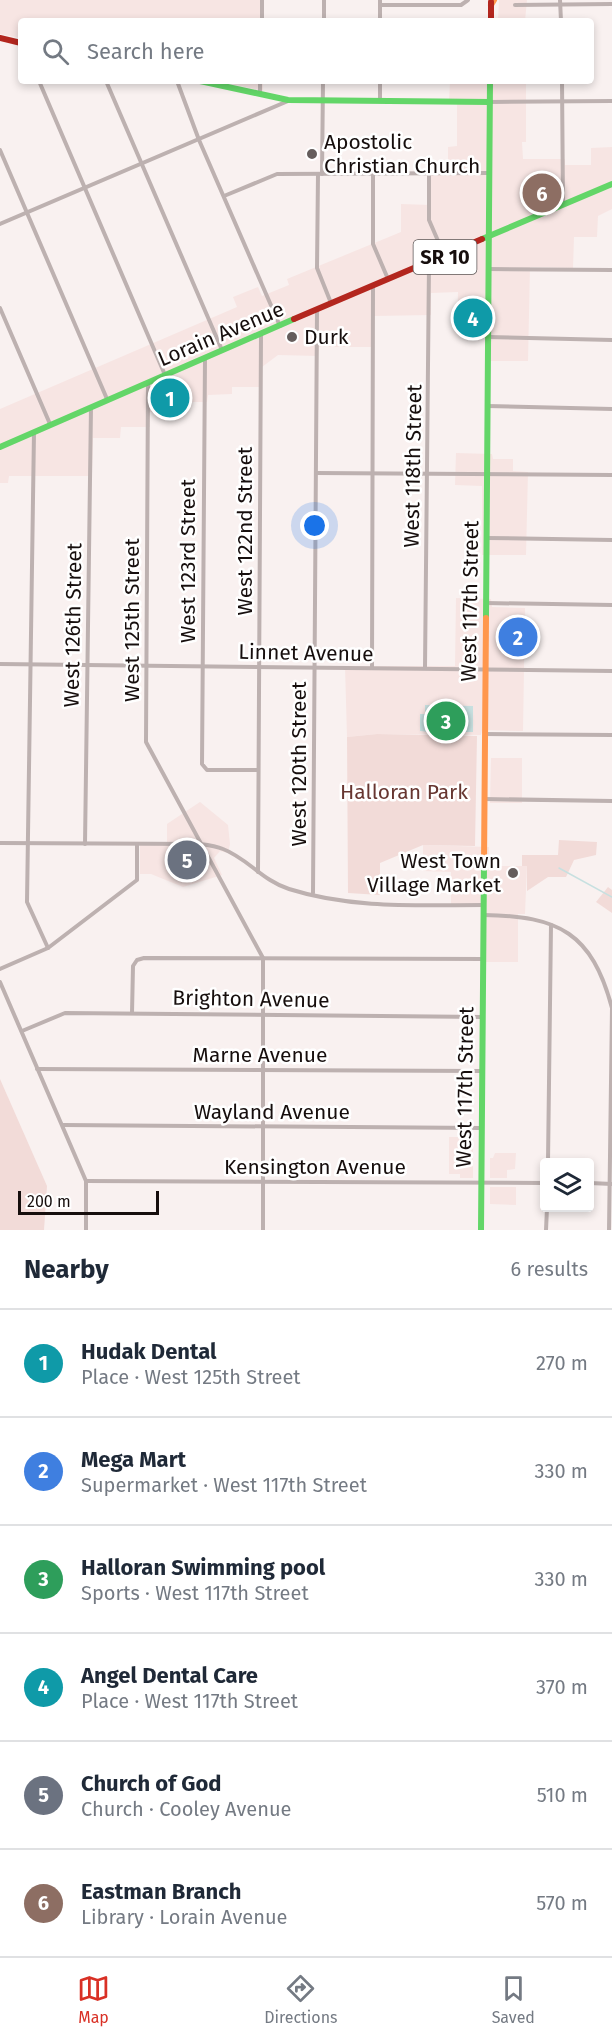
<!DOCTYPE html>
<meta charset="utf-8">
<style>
body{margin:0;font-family:"Fira Sans",sans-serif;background:#f6f6f7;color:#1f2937}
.controls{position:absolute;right:18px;bottom:18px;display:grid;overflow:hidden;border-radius:6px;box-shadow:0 3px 9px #0003}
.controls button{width:54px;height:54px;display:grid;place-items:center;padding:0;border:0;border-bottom:2px solid #e0e1e3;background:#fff;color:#1f2937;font:30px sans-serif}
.scale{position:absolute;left:18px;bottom:15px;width:141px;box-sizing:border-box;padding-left:6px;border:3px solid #160e0d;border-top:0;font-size:16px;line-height:21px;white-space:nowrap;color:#160e0d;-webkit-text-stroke:4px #fff;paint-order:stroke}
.you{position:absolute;left:315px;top:526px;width:21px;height:21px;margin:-15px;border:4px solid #fff;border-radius:50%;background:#1a73e8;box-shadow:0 0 0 9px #1a73e833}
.badge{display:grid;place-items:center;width:39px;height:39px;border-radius:50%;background:#d93025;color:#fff;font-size:20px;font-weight:700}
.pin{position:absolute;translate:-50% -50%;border:3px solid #fff;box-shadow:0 2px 6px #0006}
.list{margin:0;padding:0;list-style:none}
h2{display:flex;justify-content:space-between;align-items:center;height:78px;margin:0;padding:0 24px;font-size:26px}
h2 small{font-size:20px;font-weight:400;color:#747a83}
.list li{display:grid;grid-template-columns:39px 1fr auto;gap:18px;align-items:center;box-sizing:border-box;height:108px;padding:0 24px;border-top:2px solid #e0e1e3}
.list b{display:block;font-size:22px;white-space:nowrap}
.list p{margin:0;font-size:20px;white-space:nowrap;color:#747a83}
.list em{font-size:20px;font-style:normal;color:#747a83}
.icon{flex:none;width:33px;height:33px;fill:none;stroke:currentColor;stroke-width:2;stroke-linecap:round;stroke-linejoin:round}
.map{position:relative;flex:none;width:612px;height:1230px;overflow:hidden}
.search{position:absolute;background:#fff;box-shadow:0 3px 9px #0003;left:18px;right:18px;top:18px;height:66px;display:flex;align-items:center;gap:15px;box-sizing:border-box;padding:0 21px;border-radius:6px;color:#747a83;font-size:22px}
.sheet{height:726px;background:#fff}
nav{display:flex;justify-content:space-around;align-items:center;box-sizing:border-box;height:84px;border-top:2px solid #e0e1e3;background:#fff;font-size:16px;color:#747a83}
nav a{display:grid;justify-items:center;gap:3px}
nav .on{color:#d93025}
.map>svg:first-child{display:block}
.built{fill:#f7e5e3}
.green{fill:#f2dbd8}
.water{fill:#c7e0e0}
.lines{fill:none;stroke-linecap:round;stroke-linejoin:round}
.stream{stroke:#c7e0e0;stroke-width:1.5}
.street{stroke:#bdb1b0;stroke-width:4}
.fast{stroke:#63d668;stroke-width:6}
.slow{stroke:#ff974d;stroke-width:6}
.jam{stroke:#b3261e;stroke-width:6}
.poi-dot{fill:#655d5c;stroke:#fff;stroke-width:2}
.labels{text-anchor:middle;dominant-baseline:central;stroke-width:5;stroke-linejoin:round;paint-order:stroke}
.shield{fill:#fff;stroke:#5c5656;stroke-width:1.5}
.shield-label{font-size:20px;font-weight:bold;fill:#160e0d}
.poi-label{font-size:21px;fill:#160e0d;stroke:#fff;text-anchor:start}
.street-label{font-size:21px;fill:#160e0d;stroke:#fff}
.park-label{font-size:21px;fill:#673631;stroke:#fff}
</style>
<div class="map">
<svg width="612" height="1230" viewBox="0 0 612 1230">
<rect width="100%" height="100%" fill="#f9f1f0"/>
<g class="built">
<path d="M0,0H261L262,21H21V38L0,34Z"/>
<path d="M499,0H527L525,21H498Z"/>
<path d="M216,81H263V91L241,86Z"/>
<path d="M450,81H526V142H522L523,159H565V165H591V148L612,147V209L598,216L597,237H574L573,268L530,267L528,361H489V335H457L458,292L431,293V315L374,316V347H319L318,356L278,355L262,367L261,387H232V394L208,395L207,402H179L178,412H150V427H121L120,438H93L92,476H9L8,483H0V409L237,307L233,297L258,287L262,296L289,285L287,279L401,232V204L430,205V175H448V147L457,146V104L449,103Z"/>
<path d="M456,453L492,454L493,459H513V471L528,472L526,555H482V486L455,485Z"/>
<path d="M456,598L491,599L492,607L525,608L523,731L482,730L481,735L377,734L347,737L345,666H455Z"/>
<path d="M491,758H522V803H490Z"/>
<path d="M200,802L228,825L230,844L228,853L220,851L214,858L222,875L183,887L151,874H140V842H167V824Z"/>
<path d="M423,845L489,847V866H527L525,914H518V962H481V904H451V872L423,871Z"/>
<path d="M460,1133H473V1178H460V1174H449V1137H460Z"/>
<path d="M495,1153H516L515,1169L507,1170V1178H490V1158H493Z"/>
<path d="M490,1187H516V1205L490,1204Z"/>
</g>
<g class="green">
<path d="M377,734L477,736L475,846L423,845L380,863V895L348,893L347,737Z"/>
<path d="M559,840L597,842L596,855L574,860L566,877H548L527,891V866H522V855H558Z"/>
<path d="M608,887L612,890V913L596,902Z"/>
<path d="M0,1079L47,1186L44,1230H0Z"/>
</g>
<path class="water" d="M425,705L473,706V732H452V734L420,731V714H425Z"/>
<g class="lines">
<path class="stream" d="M559,868L612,897"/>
<g class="street">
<path d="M560,0L561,21"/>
<path d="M380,5H461L468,0"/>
<path d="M515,5L612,4"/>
<path d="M262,21V0"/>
<path d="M324,21V0"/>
<path d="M380,21V0"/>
<path d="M39,81L165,375"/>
<path d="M106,81L222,350"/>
<path d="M177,81L199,140L280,326"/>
<path d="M562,81L563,205"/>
<path d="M260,94V81"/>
<path d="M380,101V81"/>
<path d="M490,102L612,101"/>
<path d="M0,150L107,399"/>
<path d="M318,174L317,268L331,303"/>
<path d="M322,174L323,81"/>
<path d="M373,174V244L388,279"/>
<path d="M429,174V220L445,257"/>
<path d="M224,196L277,174L489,173"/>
<path d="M0,224L288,101"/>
<path d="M488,269L612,270"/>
<path d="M0,308L50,424"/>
<path d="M487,337L612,340"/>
<path d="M205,358L202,764L207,770H258"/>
<path d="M148,382L146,742L263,958V1230"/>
<path d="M487,406L612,409"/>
<path d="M34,432L27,902L48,948"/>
<path d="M316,473L612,475"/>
<path d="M487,538L612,540"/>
<path d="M486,603L612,605"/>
<path d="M0,664L612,671"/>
<path d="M372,668L373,286"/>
<path d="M425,668L429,264"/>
<path d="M485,734L612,735"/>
<path d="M484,799L612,801"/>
<path d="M0,843L200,844C208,845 216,846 223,849C247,858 263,881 289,889C352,909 418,905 484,905"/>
<path d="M85,844L91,407"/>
<path d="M258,872L261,335"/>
<path d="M313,893L317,311"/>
<path d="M484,915C559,916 592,933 612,1008L609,1230"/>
<path d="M0,969L48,948L137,880V845"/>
<path d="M0,982L86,1181V1230"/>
<path d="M132,1013L133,966L137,960L144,958L484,959"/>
<path d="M22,1031L65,1013L483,1017"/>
<path d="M37,1069L482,1071"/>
<path d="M63,1125L481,1128"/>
<path d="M548,1162L551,925"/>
<path d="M86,1181L544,1183"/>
<path d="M590,1183L612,1184"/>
<path d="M546,1230L547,1208"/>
</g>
<g class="fast">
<path d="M200,81L288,100L490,102"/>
<path d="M482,239L612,184"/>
<path d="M0,447L294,319"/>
<path d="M486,618L490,81"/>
<path d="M481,1230L484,864"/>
</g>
<g class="slow">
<path d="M491,5L494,0"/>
<path d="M484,864L486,618"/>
</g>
<g class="jam">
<path d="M491,2V21"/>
<path d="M0,38L21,43"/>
<path d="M294,319L482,239"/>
</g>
</g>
<g class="poi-dot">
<circle cx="312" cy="154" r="6"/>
<circle cx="292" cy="337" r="6"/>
<circle cx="513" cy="873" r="6"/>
</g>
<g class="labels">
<rect class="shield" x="413.5" y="240" width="63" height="34" rx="4.5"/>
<g class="shield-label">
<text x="445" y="257">SR 10</text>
</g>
<g class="poi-label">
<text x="324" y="142">Apostolic<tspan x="324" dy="24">Christian Church</tspan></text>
<text x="304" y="337">Durk</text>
<text x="501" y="861" text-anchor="end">West Town<tspan x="501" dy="24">Village Market</tspan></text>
</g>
<g class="street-label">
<text transform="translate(221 334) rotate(-23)">Lorain Avenue</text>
<text transform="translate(413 466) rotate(-89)">West 118th Street</text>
<text transform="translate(245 531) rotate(-90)">West 122nd Street</text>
<text transform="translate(188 561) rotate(-90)">West 123rd Street</text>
<text transform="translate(470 601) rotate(-89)">West 117th Street</text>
<text transform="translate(132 620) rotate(-90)">West 125th Street</text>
<text transform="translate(73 625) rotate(-89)">West 126th Street</text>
<text transform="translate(306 653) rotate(1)">Linnet Avenue</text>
<text transform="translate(299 764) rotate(-90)">West 120th Street</text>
<text transform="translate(251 999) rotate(1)">Brighton Avenue</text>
<text x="260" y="1055">Marne Avenue</text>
<text transform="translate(465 1087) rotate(-89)">West 117th Street</text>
<text x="272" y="1112">Wayland Avenue</text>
<text x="315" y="1167">Kensington Avenue</text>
</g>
<g class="park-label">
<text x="404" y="792">Halloran Park</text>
</g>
</g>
</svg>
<div class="controls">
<button><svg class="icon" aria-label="layers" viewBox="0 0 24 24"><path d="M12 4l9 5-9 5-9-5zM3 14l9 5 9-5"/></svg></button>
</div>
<div class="scale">200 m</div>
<div class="you"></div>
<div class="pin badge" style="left:170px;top:398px;background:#0f9aa8">1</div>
<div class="pin badge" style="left:518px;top:637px;background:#3f7fe0">2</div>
<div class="pin badge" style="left:446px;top:721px;background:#2e9e5b">3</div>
<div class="pin badge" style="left:473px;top:318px;background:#0f9aa8">4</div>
<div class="pin badge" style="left:187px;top:860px;background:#6b7280">5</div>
<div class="pin badge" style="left:542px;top:193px;background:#8d6e63">6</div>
<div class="search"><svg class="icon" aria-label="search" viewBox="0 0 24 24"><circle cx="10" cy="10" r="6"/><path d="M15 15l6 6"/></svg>Search here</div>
</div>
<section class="sheet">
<h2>Nearby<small>6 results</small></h2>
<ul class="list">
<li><span class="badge" style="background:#0f9aa8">1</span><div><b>Hudak Dental</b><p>Place · West 125th Street</p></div><em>270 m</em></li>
<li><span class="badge" style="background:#3f7fe0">2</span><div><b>Mega Mart</b><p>Supermarket · West 117th Street</p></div><em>330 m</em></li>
<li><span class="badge" style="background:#2e9e5b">3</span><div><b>Halloran Swimming pool</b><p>Sports · West 117th Street</p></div><em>330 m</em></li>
<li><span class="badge" style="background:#0f9aa8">4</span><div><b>Angel Dental Care</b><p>Place · West 117th Street</p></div><em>370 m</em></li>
<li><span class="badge" style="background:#6b7280">5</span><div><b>Church of God</b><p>Church · Cooley Avenue</p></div><em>510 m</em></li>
<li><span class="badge" style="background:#8d6e63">6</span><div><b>Eastman Branch</b><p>Library · Lorain Avenue</p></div><em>570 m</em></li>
</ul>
</section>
<nav>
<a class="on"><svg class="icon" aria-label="map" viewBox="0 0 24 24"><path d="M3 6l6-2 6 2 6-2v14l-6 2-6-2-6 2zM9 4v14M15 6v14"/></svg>Map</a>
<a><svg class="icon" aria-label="directions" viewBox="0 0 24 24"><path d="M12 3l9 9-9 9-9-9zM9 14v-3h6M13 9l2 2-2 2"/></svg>Directions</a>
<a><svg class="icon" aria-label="saved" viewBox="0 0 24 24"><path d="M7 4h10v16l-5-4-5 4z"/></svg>Saved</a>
</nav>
